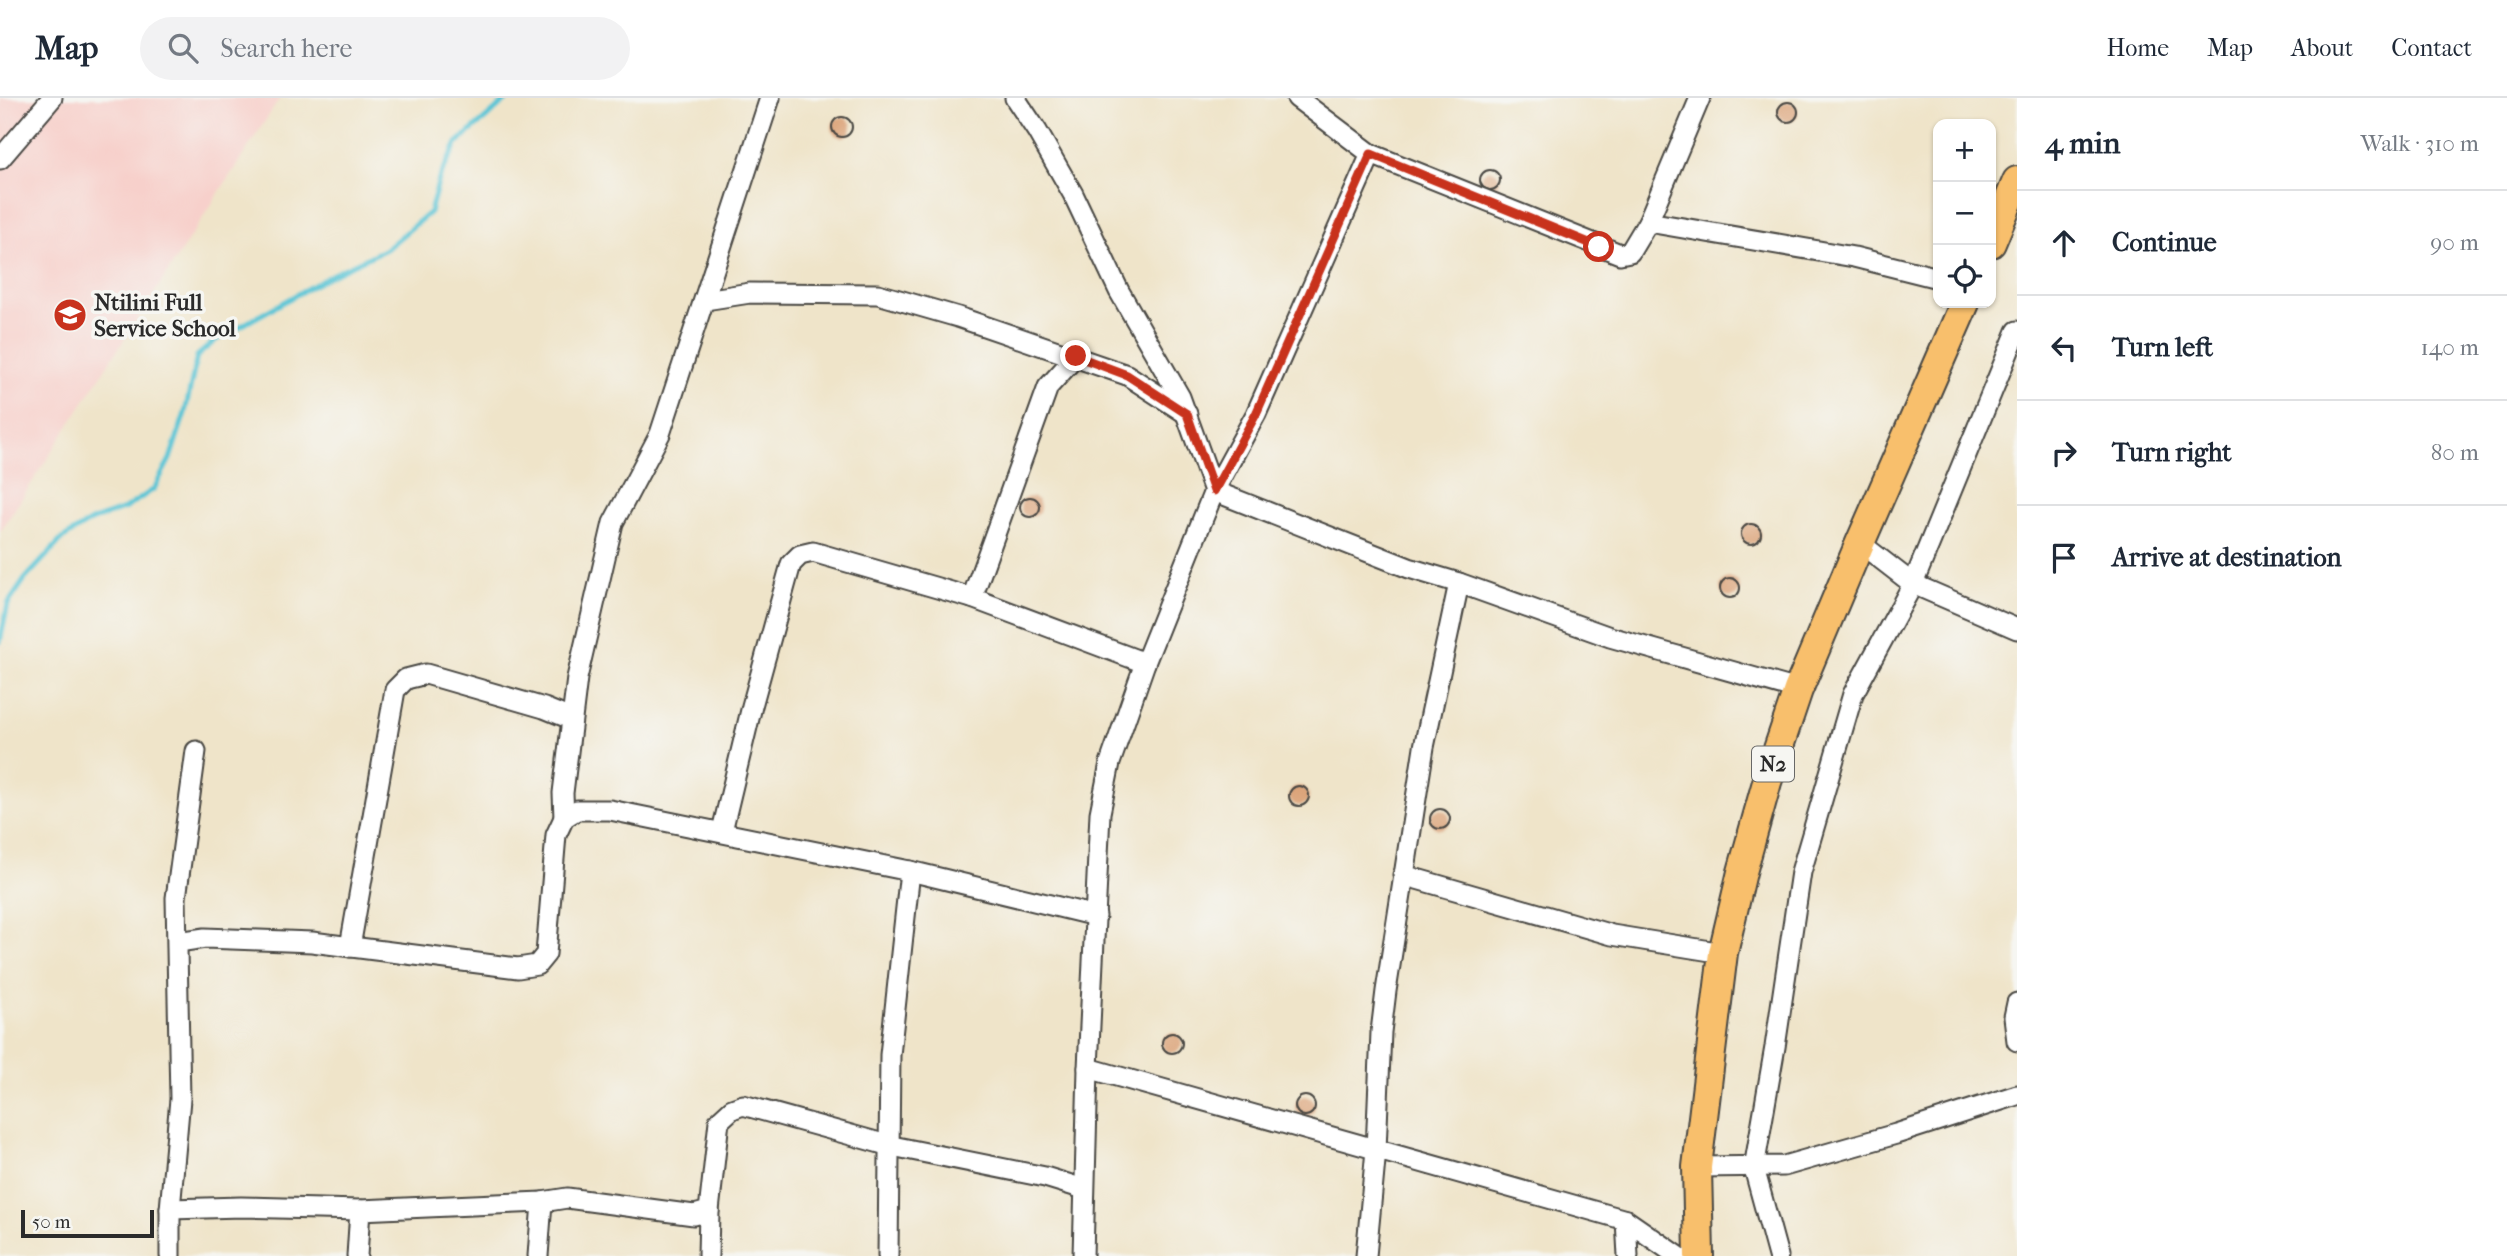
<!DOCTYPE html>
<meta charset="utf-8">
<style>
body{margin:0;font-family:"IM FELL French Canon",serif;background:#f2f2f3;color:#1f2937}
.controls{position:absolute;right:21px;top:21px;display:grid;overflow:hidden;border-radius:14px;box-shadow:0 2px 5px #0004}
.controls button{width:63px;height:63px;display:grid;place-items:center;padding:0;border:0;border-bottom:2px solid #e0e1e3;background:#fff;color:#1f2937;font:35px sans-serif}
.scale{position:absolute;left:21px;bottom:18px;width:133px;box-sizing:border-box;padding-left:7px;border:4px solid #2b2b2b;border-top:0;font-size:19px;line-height:24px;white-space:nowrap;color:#2b2b2b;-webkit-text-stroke:5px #f6f6f2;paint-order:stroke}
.stop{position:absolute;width:21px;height:21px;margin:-16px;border:5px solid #c8321e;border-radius:50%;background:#fff}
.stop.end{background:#c8321e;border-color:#fff;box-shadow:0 2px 7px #0008}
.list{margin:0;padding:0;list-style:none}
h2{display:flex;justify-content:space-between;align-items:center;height:91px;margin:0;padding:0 28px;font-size:30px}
h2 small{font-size:23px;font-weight:400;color:#747a83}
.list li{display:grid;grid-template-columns:46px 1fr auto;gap:21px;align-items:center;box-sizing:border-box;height:105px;padding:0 28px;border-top:2px solid #e0e1e3}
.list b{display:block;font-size:26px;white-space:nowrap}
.list em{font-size:23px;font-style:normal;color:#747a83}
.icon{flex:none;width:38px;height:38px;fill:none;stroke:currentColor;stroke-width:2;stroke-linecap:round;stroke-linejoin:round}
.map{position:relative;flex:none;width:2017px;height:1158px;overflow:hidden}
header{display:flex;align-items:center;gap:42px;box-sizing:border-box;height:98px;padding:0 35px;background:#fff;border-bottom:2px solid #e0e1e3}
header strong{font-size:33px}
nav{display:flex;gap:38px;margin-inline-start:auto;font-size:24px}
.search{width:490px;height:63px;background:#f2f2f3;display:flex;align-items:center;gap:18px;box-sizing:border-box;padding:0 24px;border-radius:38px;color:#747a83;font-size:26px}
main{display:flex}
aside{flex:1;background:#fff}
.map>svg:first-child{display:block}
.built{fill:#f7d0cb}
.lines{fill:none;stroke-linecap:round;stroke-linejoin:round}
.stream{stroke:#5ac5d5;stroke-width:5}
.building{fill:#dca47a}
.minor-casing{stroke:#484743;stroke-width:23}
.highway-casing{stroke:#484743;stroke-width:32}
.minor{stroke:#fff;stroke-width:19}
.highway{stroke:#f8bf6c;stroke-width:28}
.route{stroke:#c8321e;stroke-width:9}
.labels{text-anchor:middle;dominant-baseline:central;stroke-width:7;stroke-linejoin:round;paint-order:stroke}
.shield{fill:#f6f6f2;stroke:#686867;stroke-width:2}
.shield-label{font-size:21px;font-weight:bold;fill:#2b2b2b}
.poi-label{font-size:23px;font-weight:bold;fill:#2b2b2b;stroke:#f6f6f2;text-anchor:start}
</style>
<header>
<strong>Map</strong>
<div class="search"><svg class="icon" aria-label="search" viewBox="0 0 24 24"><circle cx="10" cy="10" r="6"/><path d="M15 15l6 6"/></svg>Search here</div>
<nav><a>Home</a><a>Map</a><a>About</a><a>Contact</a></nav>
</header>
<main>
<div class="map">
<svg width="2017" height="1158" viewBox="0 0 2017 1158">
<rect width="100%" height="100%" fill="#f6f6f2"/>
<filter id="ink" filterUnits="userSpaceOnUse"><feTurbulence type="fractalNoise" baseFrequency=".0143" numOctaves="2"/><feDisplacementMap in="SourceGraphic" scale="14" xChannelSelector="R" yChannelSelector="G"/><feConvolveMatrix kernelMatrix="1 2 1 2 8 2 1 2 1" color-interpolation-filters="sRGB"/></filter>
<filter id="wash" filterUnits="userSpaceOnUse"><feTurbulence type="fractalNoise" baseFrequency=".00686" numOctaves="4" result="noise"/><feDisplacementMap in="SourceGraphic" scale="28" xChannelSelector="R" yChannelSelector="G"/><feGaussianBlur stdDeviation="1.57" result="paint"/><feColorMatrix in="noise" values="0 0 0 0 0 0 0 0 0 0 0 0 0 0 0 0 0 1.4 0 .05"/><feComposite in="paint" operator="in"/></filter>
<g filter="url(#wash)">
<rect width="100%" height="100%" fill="#efe4c9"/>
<path class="built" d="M0,0H280L0,434Z"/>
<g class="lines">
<path class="stream" d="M0,544L8,506L25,481L62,441L91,423L126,410L154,391L170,361L185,315L197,258L216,242L248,224L333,176L386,151L430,114L439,81L457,45L509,0"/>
</g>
<g id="blocks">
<g class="building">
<circle cx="1788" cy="14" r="10"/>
<circle cx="842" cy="29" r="10"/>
<circle cx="1490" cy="82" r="10"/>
<circle cx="1030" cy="409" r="10"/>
<circle cx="1751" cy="436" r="10"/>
<circle cx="1730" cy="490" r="10"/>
<circle cx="1299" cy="698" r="10"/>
<circle cx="1440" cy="721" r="10"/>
<circle cx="1172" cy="945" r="10"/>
<circle cx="1305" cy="1008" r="10"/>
</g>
</g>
</g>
<g filter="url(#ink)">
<use href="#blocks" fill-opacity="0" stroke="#484743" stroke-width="2"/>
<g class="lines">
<defs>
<g id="minor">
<path d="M1015,0L1037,33L1073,96L1119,193L1180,299L1214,393L1409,470L1459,485L1610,539L1798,592"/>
<path d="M1297,0L1371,56"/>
<path d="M1700,0L1648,124L1854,159L1938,180"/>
<path d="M0,61L52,0"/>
<path d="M705,202L750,195L878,196L958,219L1127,277L1187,316"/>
<path d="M1860,445L1913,486L2017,531"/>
<path d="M972,500L1048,289L1076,258"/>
<path d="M564,720L563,695L577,580L613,425L660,336L770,0"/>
<path d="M722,733L752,608L791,466L800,457L813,454L972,500L1145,565"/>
<path d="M1403,777L1612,837L1723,855"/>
<path d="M178,844L205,840L312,844L518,870L537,867L546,856L556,737L564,720L577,712H610L910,773L1096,818"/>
<path d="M350,849L395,592L406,581L426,576L544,610L571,621"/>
<path d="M2017,905L2014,919L2017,943"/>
<path d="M1088,970L1626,1122L1678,1158"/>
<path d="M1697,1069L1784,1068L1896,1036L2017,997"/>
<path d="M170,1111L241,1109L360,1112L542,1104L567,1100L694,1117L709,1113L719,1023L732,1011L743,1007L887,1047L1045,1079L1084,1091"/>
<path d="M1626,1122L1628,1158"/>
<path d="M170,1158V1111L180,1001L176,800L196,653"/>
<path d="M357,1158L360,1112"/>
<path d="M538,1158L542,1104"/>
<path d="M708,1158L709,1113"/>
<path d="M888,1158L890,957L910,773"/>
<path d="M1083,1158L1088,970L1100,715L1110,665L1145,565L1214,393L1256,316L1371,56L1620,156L1630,154L1648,124"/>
<path d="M1366,1158L1376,1052L1381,934L1386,893L1424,649L1459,485"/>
<path d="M1778,1158L1754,1070L1775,949L1801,774L1853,596L1913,486L2017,233"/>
</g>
<g id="highway">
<path d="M1991,145L2017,83"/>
<path d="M1699,1158L1697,1069L1723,855L1742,774L1767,684L1798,592L1860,445L1965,205"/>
</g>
</defs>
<use href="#minor" class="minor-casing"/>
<use href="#highway" class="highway-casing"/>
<use href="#minor" class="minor"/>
<use href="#highway" class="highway"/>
</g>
</g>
<g class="lines" filter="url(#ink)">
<path class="route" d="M1076,258L1127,277L1187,316L1214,393L1256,316L1371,56L1599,149"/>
</g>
<defs>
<symbol id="school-disc" viewBox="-11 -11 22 22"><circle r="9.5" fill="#c8321e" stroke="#f6f6f2"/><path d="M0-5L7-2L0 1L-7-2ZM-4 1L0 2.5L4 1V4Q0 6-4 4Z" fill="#fff"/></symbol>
</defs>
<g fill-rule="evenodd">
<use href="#school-disc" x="51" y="198" width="38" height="38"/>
</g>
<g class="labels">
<rect class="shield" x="1752" y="648.5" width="42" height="35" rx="5"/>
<g class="shield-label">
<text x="1773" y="666">N2</text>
</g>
<g class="poi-label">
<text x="94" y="204">Ntilini Full<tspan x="94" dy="26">Service School</tspan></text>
</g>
</g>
</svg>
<div class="controls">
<button>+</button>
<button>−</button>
<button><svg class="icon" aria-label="locate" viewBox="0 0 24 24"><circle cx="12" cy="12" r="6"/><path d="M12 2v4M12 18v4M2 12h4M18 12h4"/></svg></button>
</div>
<div class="scale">50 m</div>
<div class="stop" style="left:1599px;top:149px"></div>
<div class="stop end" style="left:1076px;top:258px"></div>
</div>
<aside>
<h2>4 min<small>Walk · 310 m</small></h2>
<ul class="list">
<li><svg class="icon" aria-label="ahead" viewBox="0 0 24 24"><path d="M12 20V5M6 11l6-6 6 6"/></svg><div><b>Continue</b></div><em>90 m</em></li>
<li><svg class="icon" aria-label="left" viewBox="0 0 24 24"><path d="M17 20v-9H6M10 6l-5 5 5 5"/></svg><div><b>Turn left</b></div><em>140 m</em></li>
<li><svg class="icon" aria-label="right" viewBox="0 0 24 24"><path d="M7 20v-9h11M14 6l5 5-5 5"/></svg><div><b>Turn right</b></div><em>80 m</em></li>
<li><svg class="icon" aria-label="arrive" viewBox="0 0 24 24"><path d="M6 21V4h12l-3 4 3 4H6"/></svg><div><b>Arrive at destination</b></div></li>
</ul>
</aside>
</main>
